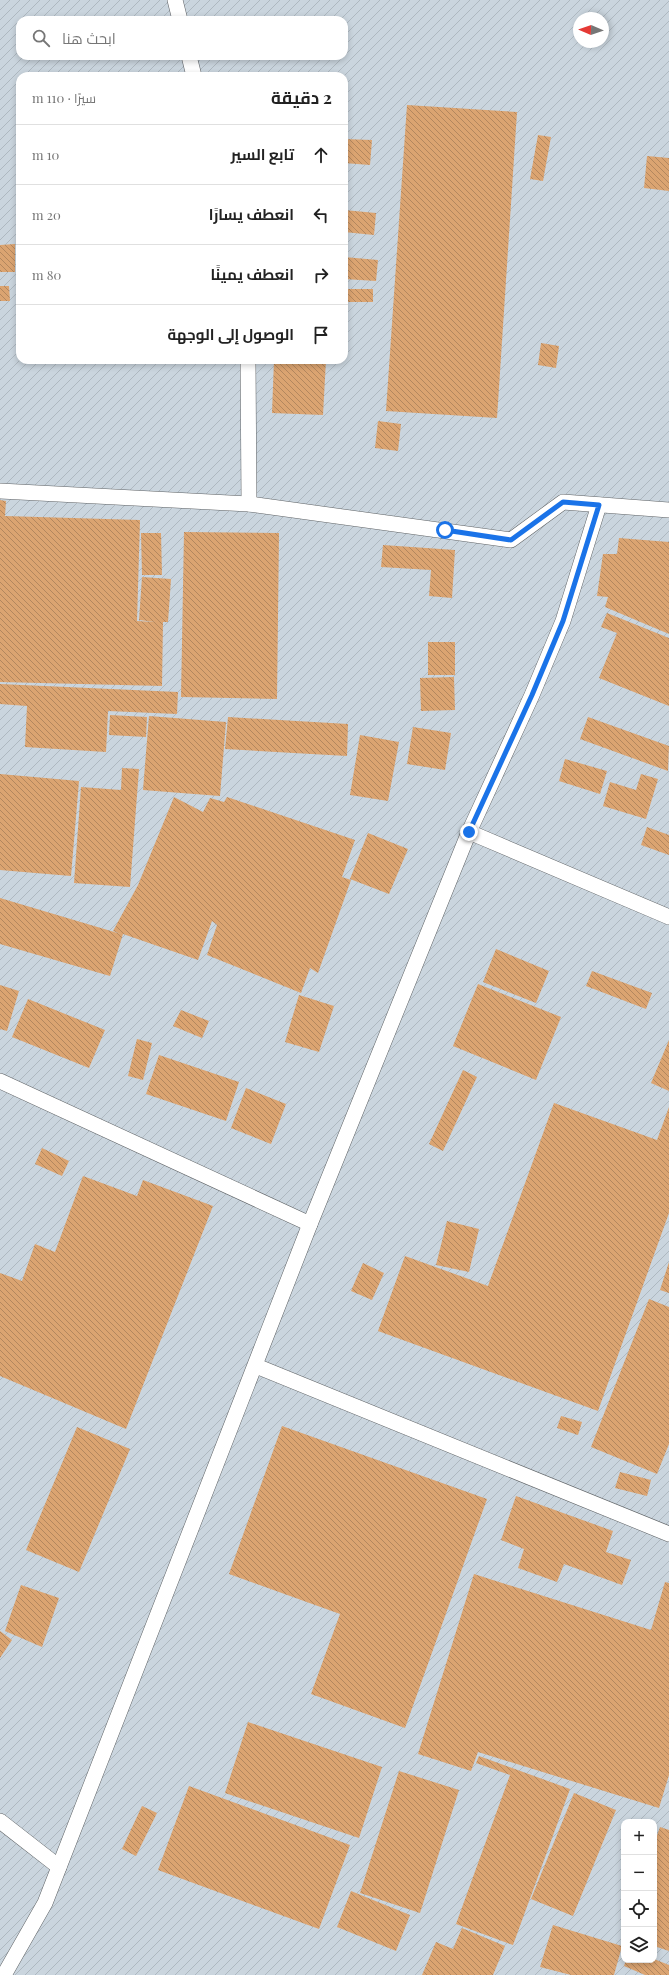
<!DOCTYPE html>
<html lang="ar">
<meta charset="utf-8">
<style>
body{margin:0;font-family:"Playfair Display",Cairo,serif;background:#f2f2f2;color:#222;direction:rtl}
.controls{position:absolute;right:12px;bottom:12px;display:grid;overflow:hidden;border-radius:8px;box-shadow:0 2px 6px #0003}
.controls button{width:36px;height:36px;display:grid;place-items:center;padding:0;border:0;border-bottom:1px solid #e0e0e0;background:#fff;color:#222;font:20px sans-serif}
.compass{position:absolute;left:573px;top:12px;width:36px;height:36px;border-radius:50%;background:#fff;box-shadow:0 2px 6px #0003;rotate:272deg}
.stop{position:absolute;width:12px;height:12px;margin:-9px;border:3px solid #1a73e8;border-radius:50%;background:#fff}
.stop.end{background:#1a73e8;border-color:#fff;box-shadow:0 1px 4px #0008}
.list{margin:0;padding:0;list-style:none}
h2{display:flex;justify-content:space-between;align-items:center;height:52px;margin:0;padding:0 16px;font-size:17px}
h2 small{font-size:13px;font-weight:400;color:#767676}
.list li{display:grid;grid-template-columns:26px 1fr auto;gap:12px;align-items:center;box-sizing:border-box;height:60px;padding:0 16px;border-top:1px solid #e0e0e0}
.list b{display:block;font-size:15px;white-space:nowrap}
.list em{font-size:13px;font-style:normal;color:#767676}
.icon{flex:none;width:22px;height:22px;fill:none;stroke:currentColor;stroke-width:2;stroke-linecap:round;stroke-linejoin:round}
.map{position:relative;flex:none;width:669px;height:1975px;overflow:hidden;direction:ltr}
.search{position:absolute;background:#fff;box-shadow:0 2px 6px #0003;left:16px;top:16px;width:332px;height:44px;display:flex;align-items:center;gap:10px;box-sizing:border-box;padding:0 14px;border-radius:12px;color:#767676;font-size:15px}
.panel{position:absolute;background:#fff;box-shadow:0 2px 6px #0003;left:16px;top:72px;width:332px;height:292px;border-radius:12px;direction:rtl}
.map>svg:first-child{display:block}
.industrial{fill:url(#industrial-furrows);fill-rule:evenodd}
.building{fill:url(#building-back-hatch)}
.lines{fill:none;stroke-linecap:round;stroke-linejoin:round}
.service-casing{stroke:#5f6366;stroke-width:16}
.service{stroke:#fff;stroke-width:15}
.route{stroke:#1a73e8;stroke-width:5}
</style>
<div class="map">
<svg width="669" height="1975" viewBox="0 0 669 1975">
<defs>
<pattern id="industrial-furrows" width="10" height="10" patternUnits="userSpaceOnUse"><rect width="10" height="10" fill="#cad5de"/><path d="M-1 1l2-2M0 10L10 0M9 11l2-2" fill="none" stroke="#aeb8c0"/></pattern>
<pattern id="building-back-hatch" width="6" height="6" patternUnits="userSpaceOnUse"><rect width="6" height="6" fill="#dba471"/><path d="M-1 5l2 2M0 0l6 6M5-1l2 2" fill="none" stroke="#b3875e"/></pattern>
</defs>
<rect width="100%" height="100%" fill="#dadfe3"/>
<path class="industrial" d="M0,0H669V1975H0ZM579,18H603V42H579ZM20,20H344V56H20ZM20,76H344V360H20ZM624,1822H654V1960H624Z"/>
<g class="building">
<path d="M407,105L517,112L497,418L386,411Z"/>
<path d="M538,135L551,137L543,181L530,179Z"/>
<path d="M344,139L372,140L370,165L344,163Z"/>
<path d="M647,156L669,158V191L644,188Z"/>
<path d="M344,210L376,213L374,235L344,232Z"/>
<path d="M19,238H20V270H16Z"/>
<path d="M15,244V272H0V245Z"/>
<path d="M344,257L378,260L376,281L344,279Z"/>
<path d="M0,286H9L10,301H0Z"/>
<rect x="344" y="289" width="29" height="13"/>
<path d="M541,343L559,346L556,368L538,365Z"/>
<path d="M59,360H89V363Z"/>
<path d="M274,360H326L323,415L272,413Z"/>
<path d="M378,421L401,424L398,451L375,448Z"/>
<path d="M0,500L6,501L5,516L140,520L137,621L155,622L139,620L142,577L171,579L168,622H163L162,686L0,682Z"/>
<path d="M184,532L279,533L277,699L181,697Z"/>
<path d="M141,533H161L162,575H142Z"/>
<path d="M619,538L669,542V634L605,607L608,597L597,596L603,554H617Z"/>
<path d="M383,545L455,550L452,598L429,596L431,570L381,567Z"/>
<path d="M607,613L669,638V706L599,678L617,633L601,627Z"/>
<rect x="428" y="642" width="27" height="33"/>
<path d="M454,677L455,710L421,711L420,678Z"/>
<path d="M0,684L178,692L177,714L108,711L106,752L25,747L27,706L0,704Z"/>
<path d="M110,715L147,717L146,737L109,735Z"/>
<path d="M149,716L226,722L220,796L143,790Z"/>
<path d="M228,717L348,724L347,756L225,749Z"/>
<path d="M588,717L669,746L668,771L580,739Z"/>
<path d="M413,727L451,733L445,770L407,764Z"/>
<path d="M360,735L399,742L388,801L350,795Z"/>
<path d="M565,759L607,771L600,794L559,781Z"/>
<path d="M122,768L139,769L130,887L74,883L81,787L121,790Z"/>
<path d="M0,774L79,781L71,876L0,870Z"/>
<path d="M641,774L658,779L646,819L603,806L610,782L636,790Z"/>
<path d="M174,797L203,812L210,798L224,802L227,797L355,840L342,877L351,880L318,973L310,968L301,993L207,955L217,925L212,921L198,960L123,934L110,976L0,944V898L121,934L113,931L138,885Z"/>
<path d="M647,827L669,835V855L641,845Z"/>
<path d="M368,833L408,849L389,894L350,879Z"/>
<path d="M496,949L549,971L536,1003L483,982Z"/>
<path d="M592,971L652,993L646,1009L586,986Z"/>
<path d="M478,984L561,1017L536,1080L453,1046Z"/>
<path d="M0,985L19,991L7,1031L0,1029Z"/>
<path d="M299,995L334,1006L319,1052L285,1042Z"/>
<path d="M28,999L105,1030L89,1068L12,1037Z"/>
<path d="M181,1010L209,1021L202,1038L173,1026Z"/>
<path d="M137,1039L152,1043L143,1080L128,1076Z"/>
<path d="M669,1040V1091L651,1083Z"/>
<path d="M159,1055L239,1082L226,1121L146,1094Z"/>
<path d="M463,1070L477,1077L443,1151L429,1144Z"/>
<path d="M246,1088L286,1104L271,1144L231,1128Z"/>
<path d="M554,1103L657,1140L669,1107V1213L598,1411L378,1331L405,1256L488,1286Z"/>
<path d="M42,1148L69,1161L62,1176L35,1164Z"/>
<path d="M83,1176L137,1196L143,1180L213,1206L126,1429L0,1376V1273L22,1281L35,1244L55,1252Z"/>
<path d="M447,1221L479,1229L469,1272L436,1265Z"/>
<path d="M669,1262V1293L660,1290Z"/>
<path d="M363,1263L384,1273L372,1300L351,1291Z"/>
<path d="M649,1299L669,1307V1444L657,1474L591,1447Z"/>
<path d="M561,1416L582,1422L578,1435L557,1428Z"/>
<path d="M282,1426L487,1499L405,1728L311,1694L340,1614L229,1574Z"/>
<path d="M77,1427L130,1449L79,1572L26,1550Z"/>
<path d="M620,1472L651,1480L647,1496L615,1488Z"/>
<path d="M516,1496L613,1531L606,1552L631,1560L622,1585L564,1564L557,1582L518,1568L524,1549L501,1540Z"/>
<path d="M474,1574L651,1630L665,1582L669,1583V1775L659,1808L478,1752L471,1771L418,1754Z"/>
<path d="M21,1585L59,1598L42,1647L5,1631Z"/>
<path d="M0,1631L12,1640L0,1658Z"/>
<path d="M248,1722L382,1767L359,1838L225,1793Z"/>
<path d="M479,1756L570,1789L513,1945L456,1924L510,1775L476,1763Z"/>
<path d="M399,1771L459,1790L420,1913L360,1893Z"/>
<path d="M189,1786L350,1845L319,1929L158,1870Z"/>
<path d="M574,1793L616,1810L573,1916L531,1899Z"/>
<path d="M142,1806L157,1813L136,1856L122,1849Z"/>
<path d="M660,1827L669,1830V1951L654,1946V1844Z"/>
<path d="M351,1891L410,1915L396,1951L337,1927Z"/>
<path d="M553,1925L622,1946L614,1975H571L540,1967Z"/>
<path d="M462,1928L505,1946L493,1975H422L436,1942L453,1949Z"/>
<path d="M654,1959L669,1965V1975H645L624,1966L626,1960Z"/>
</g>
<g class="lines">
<defs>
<g id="service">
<path d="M175,0L180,20"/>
<path d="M189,56L194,76"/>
<path d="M248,360L249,504"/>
<path d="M0,491L249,504L511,540L563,502L669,510"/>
<path d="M469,832L669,917"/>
<path d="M0,1081L310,1224"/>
<path d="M256,1366L669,1534"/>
<path d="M0,1821L59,1867"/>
<path d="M4,1975L45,1903L310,1224L469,832L532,695L563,621L599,505"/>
</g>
</defs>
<use href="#service" class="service-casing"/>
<use href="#service" class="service"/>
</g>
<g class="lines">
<path class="route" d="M445,530L511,540L563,502L599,505L563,621L532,695L469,832"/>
</g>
</svg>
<div class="controls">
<button>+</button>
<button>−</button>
<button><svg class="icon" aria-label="locate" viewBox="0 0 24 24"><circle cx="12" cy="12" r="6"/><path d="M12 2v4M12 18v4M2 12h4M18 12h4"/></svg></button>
<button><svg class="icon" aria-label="layers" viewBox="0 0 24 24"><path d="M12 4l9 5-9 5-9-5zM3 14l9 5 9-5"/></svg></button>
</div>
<svg class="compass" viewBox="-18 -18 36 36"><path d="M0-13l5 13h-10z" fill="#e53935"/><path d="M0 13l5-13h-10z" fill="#767676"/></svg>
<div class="stop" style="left:445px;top:530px"></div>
<div class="stop end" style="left:469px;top:832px"></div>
<div class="search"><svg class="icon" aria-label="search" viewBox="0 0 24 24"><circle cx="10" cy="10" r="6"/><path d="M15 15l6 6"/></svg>ابحث هنا</div>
<section class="panel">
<h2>2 دقيقة<small>سيرًا · 110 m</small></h2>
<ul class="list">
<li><svg class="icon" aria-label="ahead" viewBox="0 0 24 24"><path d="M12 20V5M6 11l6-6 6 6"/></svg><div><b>تابع السير</b></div><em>10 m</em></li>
<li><svg class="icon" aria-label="left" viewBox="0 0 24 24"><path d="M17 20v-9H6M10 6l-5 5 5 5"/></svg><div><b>انعطف يسارًا</b></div><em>20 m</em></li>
<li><svg class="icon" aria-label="right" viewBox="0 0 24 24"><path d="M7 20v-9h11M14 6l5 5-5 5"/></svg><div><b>انعطف يمينًا</b></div><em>80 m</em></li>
<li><svg class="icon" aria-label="arrive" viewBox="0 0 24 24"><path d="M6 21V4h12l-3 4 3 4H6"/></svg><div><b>الوصول إلى الوجهة</b></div></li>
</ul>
</section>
</div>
